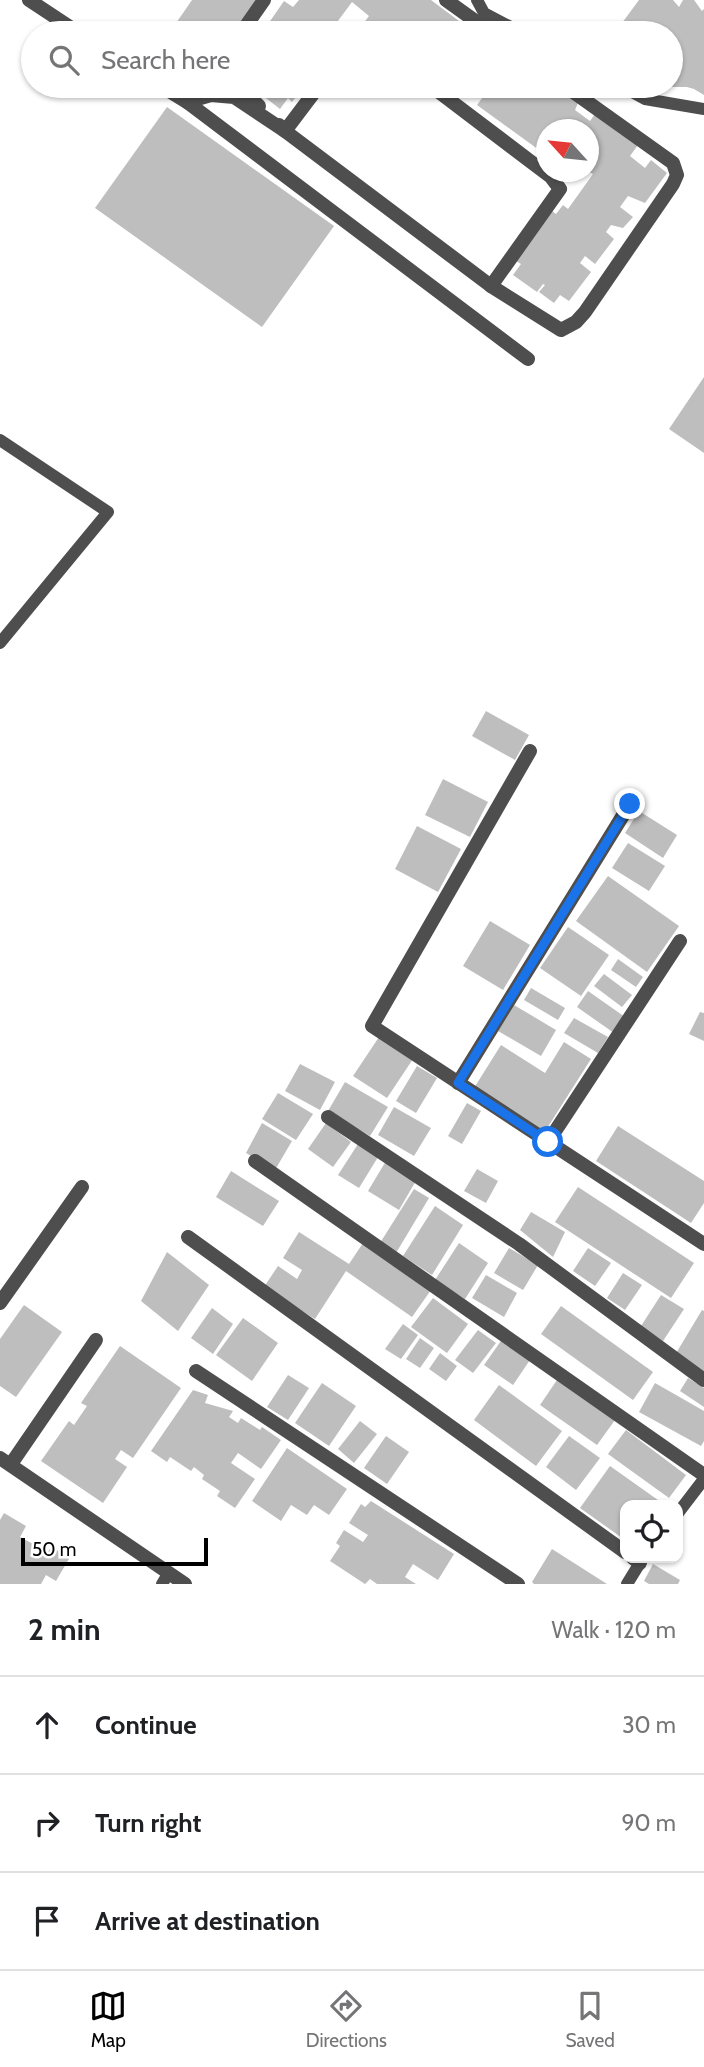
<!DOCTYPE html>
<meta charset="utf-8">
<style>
body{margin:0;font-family:Cabin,sans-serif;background:#f6f6f6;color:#202124}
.controls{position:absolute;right:21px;bottom:21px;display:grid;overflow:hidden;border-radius:14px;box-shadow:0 2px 5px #0004}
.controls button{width:63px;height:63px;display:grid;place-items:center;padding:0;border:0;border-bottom:2px solid #e0e0e0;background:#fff;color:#202124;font:35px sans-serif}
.compass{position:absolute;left:536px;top:119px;width:63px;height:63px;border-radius:50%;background:#fff;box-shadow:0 2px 5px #0004;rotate:297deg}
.scale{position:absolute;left:21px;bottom:18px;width:187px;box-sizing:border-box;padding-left:7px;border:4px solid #000;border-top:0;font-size:19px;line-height:24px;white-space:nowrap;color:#000;-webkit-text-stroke:5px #fff;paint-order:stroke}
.stop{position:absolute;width:21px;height:21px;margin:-16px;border:5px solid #1a73e8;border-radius:50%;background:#fff}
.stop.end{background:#1a73e8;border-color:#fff;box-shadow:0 2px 7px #0008}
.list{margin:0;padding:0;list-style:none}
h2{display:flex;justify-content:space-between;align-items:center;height:91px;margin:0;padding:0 28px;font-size:30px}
h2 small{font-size:23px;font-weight:400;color:#757577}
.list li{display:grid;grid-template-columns:46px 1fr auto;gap:21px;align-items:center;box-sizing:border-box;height:98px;padding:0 28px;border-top:2px solid #e0e0e0}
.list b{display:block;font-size:26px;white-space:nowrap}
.list em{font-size:23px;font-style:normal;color:#757577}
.icon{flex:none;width:38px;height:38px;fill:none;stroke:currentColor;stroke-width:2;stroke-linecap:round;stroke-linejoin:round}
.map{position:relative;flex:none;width:704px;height:1584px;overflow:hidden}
.search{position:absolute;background:#fff;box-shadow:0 2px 5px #0004;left:21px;right:21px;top:21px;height:77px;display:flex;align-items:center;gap:18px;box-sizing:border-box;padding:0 24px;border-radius:38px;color:#757577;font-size:26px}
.sheet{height:385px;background:#fff}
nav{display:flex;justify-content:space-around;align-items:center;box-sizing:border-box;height:98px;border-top:2px solid #e0e0e0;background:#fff;font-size:19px;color:#757577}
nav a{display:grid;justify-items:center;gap:4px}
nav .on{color:#000}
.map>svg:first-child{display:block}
.building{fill:#bebebe}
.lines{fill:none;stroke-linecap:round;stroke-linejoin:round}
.lane{stroke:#4e4e4e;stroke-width:12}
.street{stroke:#4e4e4e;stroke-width:14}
.route{stroke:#1a73e8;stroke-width:9}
</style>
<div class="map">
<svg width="704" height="1584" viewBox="0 0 704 1584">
<rect width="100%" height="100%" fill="#fff"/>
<g class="building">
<path d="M192,0H256L233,33H178L172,29Z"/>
<path d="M299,0H431L475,33H375L363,24L369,16L352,2L329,33H275L266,27L284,1L293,7Z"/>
<path d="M639,0H673L679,7L683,0H694L702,11L704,9V95L694,89L687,87H671L658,93L646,88L647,86H671V33H599L601,22H611L619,27Z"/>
<path d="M260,86H304L292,102L288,98L280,109L257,91Z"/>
<path d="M444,86H458L453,93Z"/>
<path d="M510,86H555L578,103L575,110L590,121L595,114L638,145L630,156L645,168L651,160L667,173L645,203L628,196L620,207L633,217L623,228L611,225L606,232L614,239L595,264L585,256L580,263L591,272L569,301L560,295L554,303L539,292L545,285L543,284L537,292L513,275L521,264L516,261L552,211L556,214L563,205L568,209L593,174L588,171V130H546V155L477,105L490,87L503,96Z"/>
<path d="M167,107L334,226L262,327L95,208Z"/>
<path d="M704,377V453L669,429Z"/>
<path d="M486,711L529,735L515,760L472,736Z"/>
<path d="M443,779L488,802L470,837L425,815Z"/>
<path d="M639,811L677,835L663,858L625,833Z"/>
<path d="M417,826L461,849L438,892L395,869Z"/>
<path d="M628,843L665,866L649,891L612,868Z"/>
<path d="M608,876L679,926L647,972L576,921Z"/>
<path d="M490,921L530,945L503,990L463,966Z"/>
<path d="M568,927L609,955L581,996L540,968Z"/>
<path d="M618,959L643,977L636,987L611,970Z"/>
<path d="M604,974L632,995L622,1007L594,986Z"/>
<path d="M531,988L565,1008L558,1020L524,1000Z"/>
<path d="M588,991L625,1017L614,1033L577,1007Z"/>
<path d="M514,1005L556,1030L541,1056L498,1031Z"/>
<path d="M700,1012L704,1013V1041L689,1034Z"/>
<path d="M574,1018L608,1037L598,1053L564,1033Z"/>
<path d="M379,1037L413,1059L387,1098L353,1076Z"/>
<path d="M564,1042L591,1059L544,1133L474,1088L501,1045L545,1073Z"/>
<path d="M300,1064L335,1082L320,1110L285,1091Z"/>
<path d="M417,1066L437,1078L416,1113L396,1101Z"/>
<path d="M345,1082L388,1107L370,1136L328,1111Z"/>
<path d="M278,1093L313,1114L296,1140L262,1119Z"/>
<path d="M467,1103L481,1111L462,1144L448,1136Z"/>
<path d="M394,1107L431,1128L414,1156L378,1135Z"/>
<path d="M262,1123L292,1141L275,1170L246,1153Z"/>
<path d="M326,1123L351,1142L333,1167L308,1149Z"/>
<path d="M618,1126L704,1181V1203L691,1223L596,1161Z"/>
<path d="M358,1144L378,1157L359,1188L338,1175Z"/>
<path d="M386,1161L417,1179L399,1210L368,1191Z"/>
<path d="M477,1169L498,1181L486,1203L464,1191Z"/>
<path d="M231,1171L279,1201L263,1226L216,1197Z"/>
<path d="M578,1187L694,1263L671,1298L555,1222Z"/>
<path d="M414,1189L429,1198L396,1253L380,1243Z"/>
<path d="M435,1206L463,1225L432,1275L403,1256Z"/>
<path d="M531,1212L565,1232L553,1257L520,1230Z"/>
<path d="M299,1232L349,1264L363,1243L431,1290L412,1317L346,1271L315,1319L264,1287L278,1266L297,1279L302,1270L283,1258Z"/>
<path d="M459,1243L488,1263L465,1299L435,1280Z"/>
<path d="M509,1248L538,1265L523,1290L494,1273Z"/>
<path d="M588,1248L611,1263L595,1286L573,1271Z"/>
<path d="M167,1252L209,1285L178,1331L141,1301Z"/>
<path d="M623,1273L642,1285L625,1310L607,1298Z"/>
<path d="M486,1275L517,1293L504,1317L472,1298Z"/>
<path d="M661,1295L684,1309L663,1341L641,1326Z"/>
<path d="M433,1298L468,1324L447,1353L411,1327Z"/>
<path d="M24,1305L62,1332L16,1397L0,1386V1339Z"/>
<path d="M561,1306L653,1372L633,1400L541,1334Z"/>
<path d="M212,1308L233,1324L213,1354L191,1338Z"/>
<path d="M702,1310L704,1311V1373L675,1355Z"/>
<path d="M243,1318L278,1343L252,1381L216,1355Z"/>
<path d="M403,1324L418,1335L401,1359L385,1349Z"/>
<path d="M478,1330L496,1343L473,1373L455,1360Z"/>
<path d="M420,1338L434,1348L420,1368L406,1359Z"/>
<path d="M503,1338L532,1357L513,1385L484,1365Z"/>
<path d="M120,1346L181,1388L133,1458L121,1450L115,1459L127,1467L103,1503L41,1461L69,1421L74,1425L87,1406L81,1403Z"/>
<path d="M440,1353L457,1366L446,1381L429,1369Z"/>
<path d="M288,1375L309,1388L288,1420L267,1407Z"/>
<path d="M688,1378L704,1388V1407L680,1391Z"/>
<path d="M557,1380L615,1420L597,1445L540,1405Z"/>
<path d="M322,1383L356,1406L329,1446L295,1423Z"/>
<path d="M655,1383L704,1411V1441L701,1446L639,1412Z"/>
<path d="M499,1385L562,1431L536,1466L474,1420Z"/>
<path d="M193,1390L208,1395L205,1403L233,1411L229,1417L238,1423L241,1418L260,1430L262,1427L281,1440L261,1469L238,1453L231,1463L255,1479L235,1508L217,1496L220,1491L202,1479L204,1475L194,1467L191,1471L170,1457L167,1462L151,1451Z"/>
<path d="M360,1421L377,1434L354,1463L338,1449Z"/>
<path d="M626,1430L686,1475L669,1498L608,1454Z"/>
<path d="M386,1436L409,1452L387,1484L364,1468Z"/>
<path d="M569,1436L600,1458L576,1490L546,1467Z"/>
<path d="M287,1448L347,1489L329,1515L314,1505L307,1515L291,1505L281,1521L252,1501Z"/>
<path d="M610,1466L665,1505H625V1540L580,1508Z"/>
<path d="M371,1501L454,1554L438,1580L413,1564L405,1577L416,1584H377L370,1579L365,1584L330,1561L340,1546L336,1543L344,1530L363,1542L368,1535L349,1523L361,1504L365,1507Z"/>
<path d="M4,1513L26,1526L20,1537L48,1552L51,1547L70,1557L56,1581L46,1575L41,1584H0V1520Z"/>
<path d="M552,1549L607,1584H534L532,1582Z"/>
<path d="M653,1564L680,1580L678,1584H649L644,1581Z"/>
</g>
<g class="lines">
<g class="lane">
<path d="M477,0L484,13L522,33"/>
<path d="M621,86L645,99L704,109"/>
<path d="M0,440L108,512L0,643"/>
<path d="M678,1513L704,1479"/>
<path d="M162,1584L168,1574"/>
<path d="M627,1584L643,1558"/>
</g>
<g class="street">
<path d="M29,0L79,33"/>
<path d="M446,0L492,33"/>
<path d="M241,33L264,0"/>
<path d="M161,86L187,102L528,359"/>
<path d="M239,86L259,106"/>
<path d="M431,86L551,177L560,189L491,286"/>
<path d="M187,102L211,95L234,97L285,131L491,286L561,330L576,322L585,312L673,184L677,175L673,163L565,86"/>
<path d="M279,125L285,131L319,86"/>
<path d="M530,751L372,1026L704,1244"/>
<path d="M458,1083L630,804"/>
<path d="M328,1117L519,1244L704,1380"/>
<path d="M548,1142L680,941"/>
<path d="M255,1161L704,1475"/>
<path d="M188,1237L625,1552"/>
<path d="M0,1303L82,1187"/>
<path d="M196,1371L518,1584"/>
<path d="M0,1458L185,1584"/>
<path d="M11,1464L96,1340"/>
<path d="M633,1558L640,1563"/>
</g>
</g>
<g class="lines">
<path class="route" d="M548,1142L458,1083L630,804"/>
</g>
</svg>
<div class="controls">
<button><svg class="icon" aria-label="locate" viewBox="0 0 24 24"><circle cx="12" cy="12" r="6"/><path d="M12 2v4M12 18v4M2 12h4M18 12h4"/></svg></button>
</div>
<svg class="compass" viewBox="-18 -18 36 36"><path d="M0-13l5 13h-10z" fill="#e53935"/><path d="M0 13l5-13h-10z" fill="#757577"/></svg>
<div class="scale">50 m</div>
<div class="stop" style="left:548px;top:1142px"></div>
<div class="stop end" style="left:630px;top:804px"></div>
<div class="search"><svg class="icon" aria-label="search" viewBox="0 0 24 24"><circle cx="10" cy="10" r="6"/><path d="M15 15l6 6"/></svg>Search here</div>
</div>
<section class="sheet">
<h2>2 min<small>Walk · 120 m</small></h2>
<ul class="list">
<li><svg class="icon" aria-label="ahead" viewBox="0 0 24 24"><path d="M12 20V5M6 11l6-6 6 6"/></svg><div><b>Continue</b></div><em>30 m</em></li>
<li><svg class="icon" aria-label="right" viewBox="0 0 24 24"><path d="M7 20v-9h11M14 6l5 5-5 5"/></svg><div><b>Turn right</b></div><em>90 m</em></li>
<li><svg class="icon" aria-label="arrive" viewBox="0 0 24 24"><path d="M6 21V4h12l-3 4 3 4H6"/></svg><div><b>Arrive at destination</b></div></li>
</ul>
</section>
<nav>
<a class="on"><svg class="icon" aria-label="map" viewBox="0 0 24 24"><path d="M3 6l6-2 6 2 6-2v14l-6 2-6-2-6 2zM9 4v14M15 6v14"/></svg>Map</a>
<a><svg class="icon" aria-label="directions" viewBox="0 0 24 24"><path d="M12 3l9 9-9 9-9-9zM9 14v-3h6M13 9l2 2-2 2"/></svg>Directions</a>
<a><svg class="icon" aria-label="saved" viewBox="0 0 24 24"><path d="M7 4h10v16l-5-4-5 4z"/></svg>Saved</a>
</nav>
